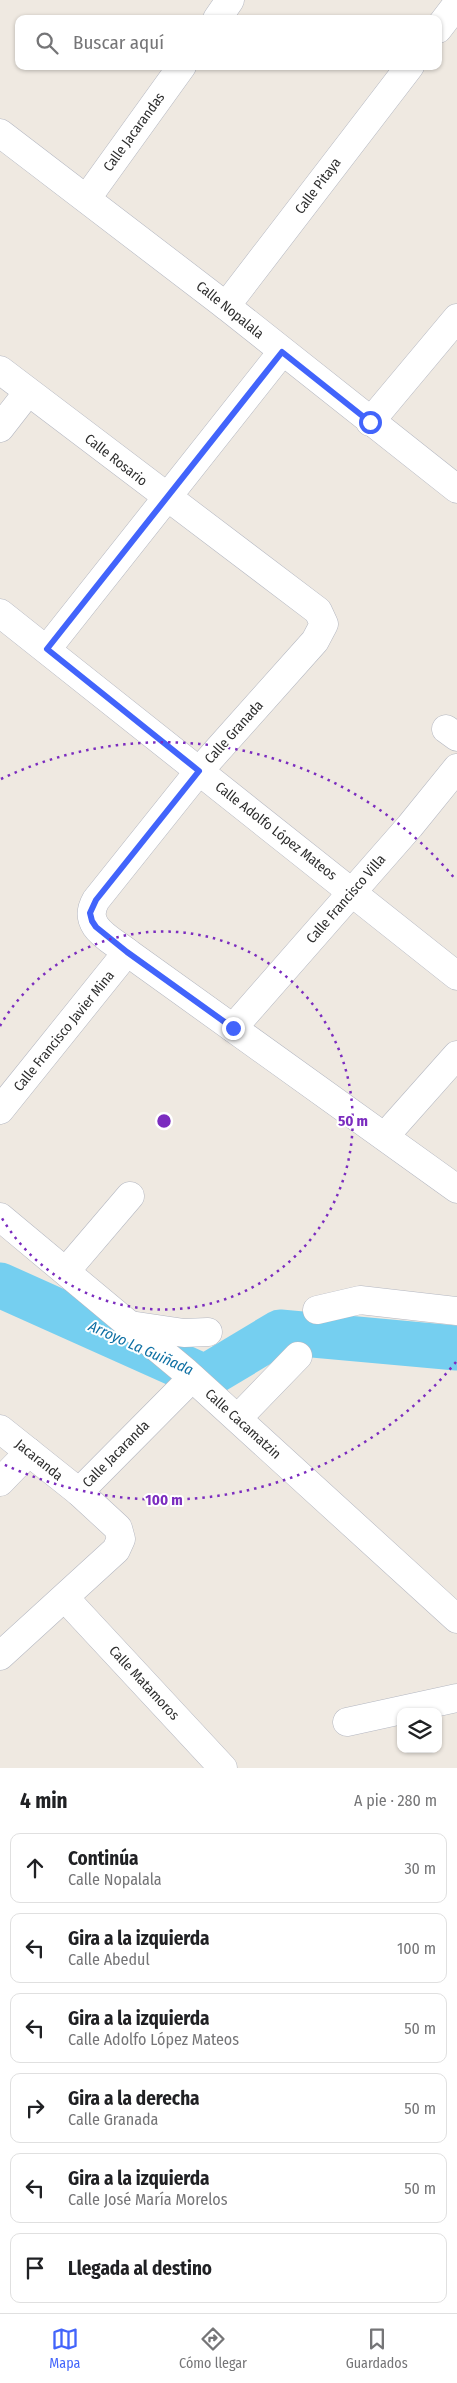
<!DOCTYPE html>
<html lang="es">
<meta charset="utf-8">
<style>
body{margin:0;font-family:"Fira Sans Condensed",sans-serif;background:#f2f2f2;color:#202124}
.controls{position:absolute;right:15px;bottom:15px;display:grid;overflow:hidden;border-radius:10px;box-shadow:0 1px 4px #0004}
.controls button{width:45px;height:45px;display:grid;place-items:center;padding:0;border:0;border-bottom:1px solid #e0e0e0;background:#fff;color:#202124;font:25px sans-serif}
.stop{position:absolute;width:15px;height:15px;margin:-11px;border:4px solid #4264fb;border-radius:50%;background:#fff}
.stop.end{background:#4264fb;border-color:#fff;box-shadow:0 1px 5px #0008}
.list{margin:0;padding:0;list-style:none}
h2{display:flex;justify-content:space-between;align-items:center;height:65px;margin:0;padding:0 20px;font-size:21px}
h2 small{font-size:16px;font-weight:400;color:#757577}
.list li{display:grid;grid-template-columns:32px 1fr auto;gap:15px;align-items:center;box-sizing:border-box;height:70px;margin:0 10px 10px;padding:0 10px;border:1px solid #e0e0e0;border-radius:10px}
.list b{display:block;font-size:19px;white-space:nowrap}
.list p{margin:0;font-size:16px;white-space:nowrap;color:#757577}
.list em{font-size:16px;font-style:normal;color:#757577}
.icon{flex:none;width:28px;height:28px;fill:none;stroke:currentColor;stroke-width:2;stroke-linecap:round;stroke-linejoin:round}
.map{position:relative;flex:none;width:457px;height:1768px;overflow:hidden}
.search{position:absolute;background:#fff;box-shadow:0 1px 4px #0004;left:15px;right:15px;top:15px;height:55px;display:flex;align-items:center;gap:12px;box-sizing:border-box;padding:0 18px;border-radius:10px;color:#757577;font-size:19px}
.sheet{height:545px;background:#fff}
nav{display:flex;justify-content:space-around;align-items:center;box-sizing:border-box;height:70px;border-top:1px solid #e0e0e0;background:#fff;font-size:14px;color:#757577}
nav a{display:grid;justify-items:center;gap:2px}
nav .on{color:#4264fb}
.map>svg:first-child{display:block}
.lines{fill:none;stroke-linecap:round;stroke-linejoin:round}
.river{stroke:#75cff0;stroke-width:45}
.minor-casing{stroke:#b4b7c1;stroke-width:29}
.minor{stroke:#fff;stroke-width:28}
.route{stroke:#4264fb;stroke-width:6}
.ring{fill:none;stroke:#7b2cbf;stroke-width:2.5;stroke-dasharray:2.5 5}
.labels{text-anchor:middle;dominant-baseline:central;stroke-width:4;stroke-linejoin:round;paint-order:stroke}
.street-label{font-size:14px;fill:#2e2e2e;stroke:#fff}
.water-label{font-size:15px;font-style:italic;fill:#0d6fa3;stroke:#fff}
.centre{fill:#7b2cbf;stroke:#fff;stroke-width:2.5}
.ring-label{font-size:15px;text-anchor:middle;font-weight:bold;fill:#7b2cbf;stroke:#fff;stroke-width:4;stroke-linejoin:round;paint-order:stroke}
</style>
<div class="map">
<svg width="457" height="1768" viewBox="0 0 457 1768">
<rect width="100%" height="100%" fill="#efe9e1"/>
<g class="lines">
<path class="river" d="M0,1285L205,1377L280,1332L457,1348"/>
<defs>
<g id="minor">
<path d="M217,19L230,0"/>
<path d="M438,29L457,4"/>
<path d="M0,133L226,306L457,489"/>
<path d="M87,198L182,66"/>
<path d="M226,306L410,66"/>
<path d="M0,370L318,611L324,624L315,641L199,771L96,900C81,926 109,938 127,952L457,1189"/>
<path d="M370,422L457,318"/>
<path d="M0,428L28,392"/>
<path d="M0,613L457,976"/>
<path d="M47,649L282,352"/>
<path d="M446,729L457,737"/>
<path d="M233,1028L410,826L457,768"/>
<path d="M0,1110L127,952"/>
<path d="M385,1136L457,1055"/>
<path d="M0,1217L186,1372L457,1619"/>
<path d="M66,1271L130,1196"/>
<path d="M317,1310L360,1300L457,1311"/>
<path d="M130,1325L184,1333L208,1332"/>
<path d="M238,1418L298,1356"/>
<path d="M0,1429L79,1492L118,1528L121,1539L116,1550L0,1656"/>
<path d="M0,1482L29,1452"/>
<path d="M79,1492L192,1378"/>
<path d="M65,1598L223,1768"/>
<path d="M347,1722L457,1698"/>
</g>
</defs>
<use href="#minor" class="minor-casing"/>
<use href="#minor" class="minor"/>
</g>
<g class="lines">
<path class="route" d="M233,1028L127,952L96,927L92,921L90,913L96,900L199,771L47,649L282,352L370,422"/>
</g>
<g class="ring">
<path d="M0 1026A189 189 0 1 1 0 1215"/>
<path d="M456 1362A379 379 0 0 1 1 1463M1 779A379 379 0 0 1 456 880"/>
</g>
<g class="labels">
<g class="street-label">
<text transform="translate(134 132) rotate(-54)">Calle Jacarandas</text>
<text transform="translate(318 186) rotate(-53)">Calle Pitaya</text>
<text transform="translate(230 310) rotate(39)">Calle Nopalala</text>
<text transform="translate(116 460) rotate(38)">Calle Rosario</text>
<text transform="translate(234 732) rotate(-48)">Calle Granada</text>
<text transform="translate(276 831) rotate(38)">Calle Adolfo López Mateos</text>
<text transform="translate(346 899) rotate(-49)">Calle Francisco Villa</text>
<text transform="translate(64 1031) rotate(-51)">Calle Francisco Javier Mina</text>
<text transform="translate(243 1424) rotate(42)">Calle Cacamatzin</text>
<text transform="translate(116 1454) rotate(-45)">Calle Jacaranda</text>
<text transform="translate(39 1460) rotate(39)">Jacaranda</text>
<text transform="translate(144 1683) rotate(47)">Calle Matamoros</text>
</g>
<g class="water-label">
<text transform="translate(141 1348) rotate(24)">Arroyo La Guiñada</text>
</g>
</g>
<circle cx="164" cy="1121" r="8" class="centre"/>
<g class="ring-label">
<text x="353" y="1126">50 m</text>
<text x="164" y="1505">100 m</text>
</g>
</svg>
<div class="controls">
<button><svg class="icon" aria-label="layers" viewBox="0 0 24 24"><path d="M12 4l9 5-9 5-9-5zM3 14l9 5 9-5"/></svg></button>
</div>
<div class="stop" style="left:370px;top:422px"></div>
<div class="stop end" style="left:233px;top:1028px"></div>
<div class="search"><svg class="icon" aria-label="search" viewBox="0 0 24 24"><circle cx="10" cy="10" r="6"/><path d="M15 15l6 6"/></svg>Buscar aquí</div>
</div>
<section class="sheet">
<h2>4 min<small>A pie · 280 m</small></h2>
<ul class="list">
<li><svg class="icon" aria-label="ahead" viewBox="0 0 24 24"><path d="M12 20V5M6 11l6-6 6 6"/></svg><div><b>Continúa</b><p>Calle Nopalala</p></div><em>30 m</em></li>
<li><svg class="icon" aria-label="left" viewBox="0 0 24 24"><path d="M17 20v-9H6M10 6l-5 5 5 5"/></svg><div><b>Gira a la izquierda</b><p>Calle Abedul</p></div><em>100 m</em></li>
<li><svg class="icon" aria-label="left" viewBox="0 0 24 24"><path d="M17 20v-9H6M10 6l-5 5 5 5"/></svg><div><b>Gira a la izquierda</b><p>Calle Adolfo López Mateos</p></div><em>50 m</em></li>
<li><svg class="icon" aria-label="right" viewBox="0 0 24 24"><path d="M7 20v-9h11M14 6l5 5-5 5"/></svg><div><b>Gira a la derecha</b><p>Calle Granada</p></div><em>50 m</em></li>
<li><svg class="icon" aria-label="left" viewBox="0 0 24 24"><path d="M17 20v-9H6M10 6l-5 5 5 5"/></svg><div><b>Gira a la izquierda</b><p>Calle José María Morelos</p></div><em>50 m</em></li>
<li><svg class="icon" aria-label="arrive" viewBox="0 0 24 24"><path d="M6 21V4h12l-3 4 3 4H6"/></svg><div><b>Llegada al destino</b></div></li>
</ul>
</section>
<nav>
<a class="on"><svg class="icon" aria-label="map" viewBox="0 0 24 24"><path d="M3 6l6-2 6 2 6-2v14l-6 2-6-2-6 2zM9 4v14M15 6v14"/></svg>Mapa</a>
<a><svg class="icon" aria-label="directions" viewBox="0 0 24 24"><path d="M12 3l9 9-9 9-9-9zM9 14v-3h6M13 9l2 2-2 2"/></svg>Cómo llegar</a>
<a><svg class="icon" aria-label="saved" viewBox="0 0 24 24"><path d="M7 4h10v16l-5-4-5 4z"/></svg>Guardados</a>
</nav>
